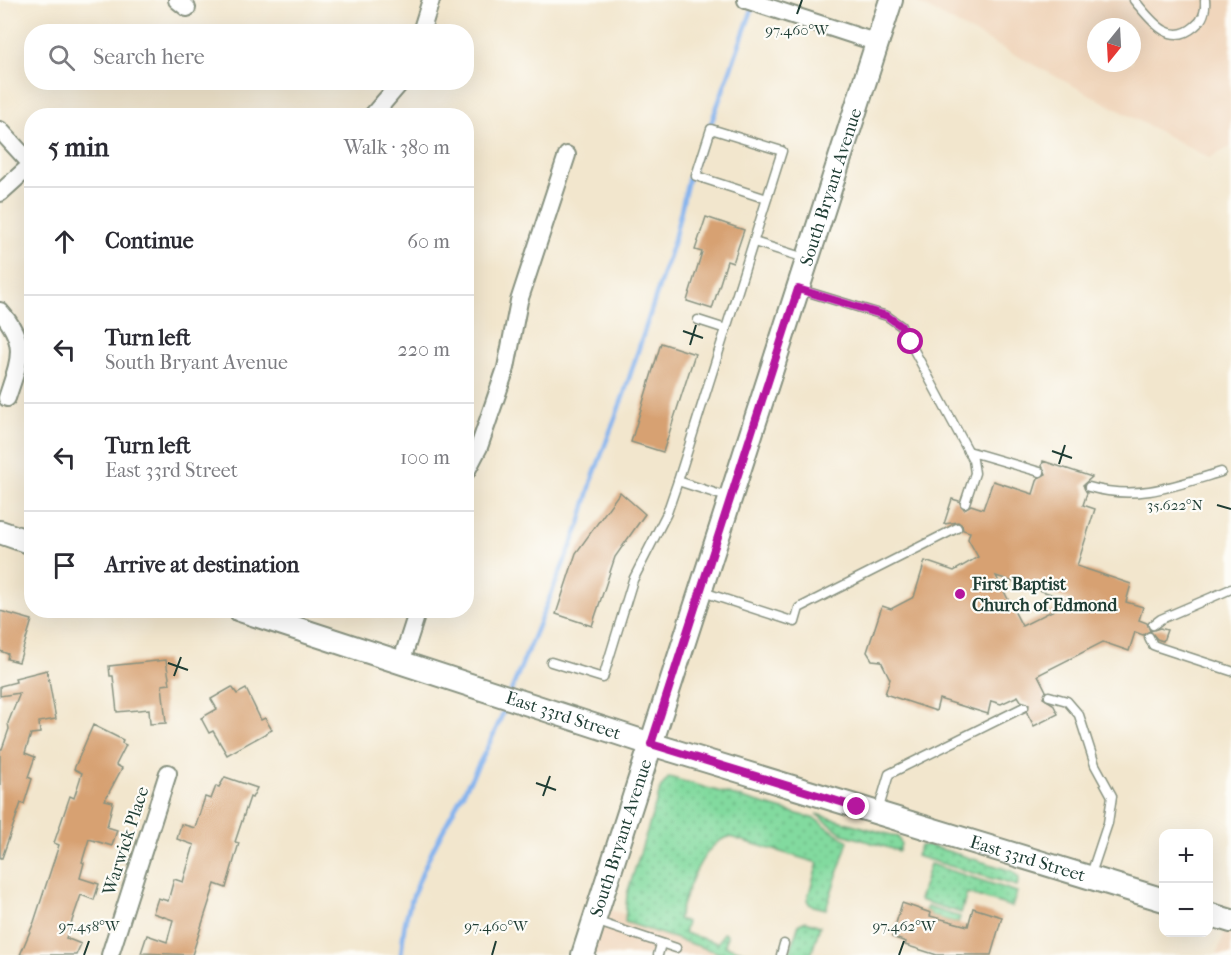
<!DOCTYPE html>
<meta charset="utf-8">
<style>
body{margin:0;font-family:"IM FELL French Canon",serif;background:#f7f7f7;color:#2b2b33}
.controls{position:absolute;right:18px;bottom:18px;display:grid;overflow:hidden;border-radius:12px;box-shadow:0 6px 24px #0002}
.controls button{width:54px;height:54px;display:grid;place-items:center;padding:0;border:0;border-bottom:2px solid #e1e1e2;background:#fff;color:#2b2b33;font:30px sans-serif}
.compass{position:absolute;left:1087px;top:18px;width:54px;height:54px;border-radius:50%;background:#fff;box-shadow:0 6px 24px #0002;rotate:198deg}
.stop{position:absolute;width:18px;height:18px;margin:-14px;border:4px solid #b5179e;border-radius:50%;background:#fff}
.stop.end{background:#b5179e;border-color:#fff;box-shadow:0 2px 6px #0008}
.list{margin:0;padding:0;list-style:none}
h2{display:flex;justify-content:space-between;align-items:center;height:78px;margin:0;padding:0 24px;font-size:26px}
h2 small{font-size:20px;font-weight:400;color:#7c7c81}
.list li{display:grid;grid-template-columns:39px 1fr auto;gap:18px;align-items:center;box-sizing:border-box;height:108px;padding:0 24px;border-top:2px solid #e1e1e2}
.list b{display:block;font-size:22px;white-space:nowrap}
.list p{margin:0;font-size:20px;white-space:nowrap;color:#7c7c81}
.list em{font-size:20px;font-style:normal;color:#7c7c81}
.icon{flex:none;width:33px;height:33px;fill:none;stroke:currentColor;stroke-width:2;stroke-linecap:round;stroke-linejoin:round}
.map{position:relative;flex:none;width:1231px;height:955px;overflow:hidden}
.search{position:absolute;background:#fff;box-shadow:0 6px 24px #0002;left:24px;top:24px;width:450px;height:66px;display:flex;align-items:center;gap:15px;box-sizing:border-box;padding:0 21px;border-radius:24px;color:#7c7c81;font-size:22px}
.panel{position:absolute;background:#fff;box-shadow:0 6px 24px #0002;left:24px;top:108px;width:450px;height:510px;border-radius:24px}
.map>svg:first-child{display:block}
.built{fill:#f0d6bc;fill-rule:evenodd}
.grass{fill:url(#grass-dots);stroke:#508c6a;stroke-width:1.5}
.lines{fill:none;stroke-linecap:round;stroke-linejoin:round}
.stream{stroke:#82b2ee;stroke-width:4.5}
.building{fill:#d7a172;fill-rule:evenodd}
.lane-casing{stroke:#889280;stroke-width:11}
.street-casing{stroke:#889280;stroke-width:20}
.secondary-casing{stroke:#889280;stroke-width:26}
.lane{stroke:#fff;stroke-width:8}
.street{stroke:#fff;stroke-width:16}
.secondary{stroke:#fff;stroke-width:22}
.route{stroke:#b5179e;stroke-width:8}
.ticks{fill:none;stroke:#1f3d34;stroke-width:2}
.poi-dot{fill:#b5179e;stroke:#fdfcf7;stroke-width:2}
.labels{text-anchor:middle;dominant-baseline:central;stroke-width:4.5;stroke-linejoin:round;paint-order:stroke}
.street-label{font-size:18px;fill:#1f3d34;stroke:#fdfcf7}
.poi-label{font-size:18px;font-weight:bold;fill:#1f3d34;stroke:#fdfcf7;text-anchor:start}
.ticks-label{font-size:15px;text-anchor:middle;fill:#1f3d34;stroke:#fdfcf7;stroke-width:4.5;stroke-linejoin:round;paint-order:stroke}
</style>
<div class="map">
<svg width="1231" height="955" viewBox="0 0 1231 955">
<defs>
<pattern id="grass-dots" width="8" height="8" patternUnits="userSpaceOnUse" patternTransform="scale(1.5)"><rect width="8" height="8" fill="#82da9f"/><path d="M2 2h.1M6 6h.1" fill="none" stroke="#6ab282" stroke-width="1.8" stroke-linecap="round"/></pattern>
</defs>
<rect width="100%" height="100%" fill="#fdfcf7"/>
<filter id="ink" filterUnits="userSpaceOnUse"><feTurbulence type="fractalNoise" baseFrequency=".0167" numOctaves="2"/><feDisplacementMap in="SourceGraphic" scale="12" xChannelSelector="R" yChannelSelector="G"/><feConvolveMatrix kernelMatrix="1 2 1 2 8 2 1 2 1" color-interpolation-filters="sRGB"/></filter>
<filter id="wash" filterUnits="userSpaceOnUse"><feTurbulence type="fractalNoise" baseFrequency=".008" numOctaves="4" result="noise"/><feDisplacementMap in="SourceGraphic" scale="24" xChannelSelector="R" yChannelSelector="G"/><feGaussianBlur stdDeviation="1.35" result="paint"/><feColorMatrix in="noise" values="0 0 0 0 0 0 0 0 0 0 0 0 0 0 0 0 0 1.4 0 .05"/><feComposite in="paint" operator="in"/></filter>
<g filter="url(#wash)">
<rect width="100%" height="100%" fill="#f2e6cd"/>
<g class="built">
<path d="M912,0H1231V147L1209,158ZM1096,27H1132V63H1096Z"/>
<path d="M599,906L748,955H583Z"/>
<path d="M1228,920L1231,921V955H1217Z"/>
</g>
<g class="grass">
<path d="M669,777L815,819L848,841L826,909L810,905L807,900L818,863L730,837C702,841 685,895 678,919L687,922L684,933L718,943L723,933L727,935L725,946L755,955H725L625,922L627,894L661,787Z"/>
<path d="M816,814L898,837L901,844L899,851L843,834Z"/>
<path d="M928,845L1012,871L1019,878L1017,886L916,856L920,846Z"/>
<path d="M930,864L1017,892L1012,907L967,893L961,913L919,900Z"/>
<path d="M927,907L960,917L958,923L930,916L931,913L925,911Z"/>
<path d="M806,921L820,926L811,955H789L799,924Z"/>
</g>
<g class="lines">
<g class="stream">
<path d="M709,129L753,7"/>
<path d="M511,691L580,524L592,480L624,394L674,240L688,180L702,145"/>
<path d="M401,955C403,942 403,927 407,914C429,839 479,777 506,705"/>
</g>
</g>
<g id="blocks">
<g class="building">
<path d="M706,217L744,230L733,263L727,261L712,309L687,301L702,252L695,250Z"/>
<path d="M661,343L695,354L663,452L631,442Z"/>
<path d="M1043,461L1092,477L1083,485L1087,493L1083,505L1095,509L1077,566L1131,584L1126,602L1143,607L1139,620L1147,623L1150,631L1160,628L1167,630L1163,641L1157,639L1150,631L1143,635L1135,632L1129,651L1103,642L1038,675L1046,691L1043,698L1053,704L1058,714L1034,726L1027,713L1029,704L1021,701L1018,696L1001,704L991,701L988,714L939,699L936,711L885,694L890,679L881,661L872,660L867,652L882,606L891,609L914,597L925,561L954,571L978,557L968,539L970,532L963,530L962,525L958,522L944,524L952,499L959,501L964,509L971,505L983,509L993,481L1033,494L1038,478L1046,474L1042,466ZM996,576L1072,601L1022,626Z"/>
<path d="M620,492L645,514L615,557L592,626L556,614L576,553Z"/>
<path d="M0,611L32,620L19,662L7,659L8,654L0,651Z"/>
<path d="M166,660L170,684L162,685L166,723L150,724L149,709L117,712L113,676H110L109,666Z"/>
<path d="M47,670L56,719L39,722L40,733L31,734L25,753L35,757L28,777L32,779L24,804L21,803L2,858H0V749H2L9,729L8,723L20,693L0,696V686L16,682L15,678Z"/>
<path d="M232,687L237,694L246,689L261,720L265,718L272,730L227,755L213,731L209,733L201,718L217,709L211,699Z"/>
<path d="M93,725L123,740L122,743L126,745L116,765L122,768L105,800L113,802L107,827L117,830L112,846L89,839L82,862L84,863L80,878L99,884L94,900L81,895L66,938L81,944L76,955H20L34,922L59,845L54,843L70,796L74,798L82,773L74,769Z"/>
<path d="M225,777L257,788L252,798L250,797L235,842L239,843L226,888L215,884L192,955L141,953L147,935L167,942L173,920L153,913L158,898L168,901L174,879L183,882L194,845L177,839L181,824L195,828L205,797L211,799L216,786L219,787Z"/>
<path d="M902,903L931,913L930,916L968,926L973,908L1002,917L991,955H937L905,945L906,942L892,937Z"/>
</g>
</g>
</g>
<g filter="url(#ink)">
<use href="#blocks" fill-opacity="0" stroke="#889280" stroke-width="1.5"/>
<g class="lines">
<defs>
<g id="lane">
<path d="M1134,0C1149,17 1169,49 1195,26C1203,20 1206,10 1205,0"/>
<path d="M754,242L808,259"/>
<path d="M798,289L887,316L901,326L973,460L975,473L965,503"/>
<path d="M698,320L726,329"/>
<path d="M968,451L1040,472"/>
<path d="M678,481L782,151L711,129L696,176L767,199"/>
<path d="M1089,487C1137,501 1175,486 1221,472"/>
<path d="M700,591L795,622L799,608L957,528"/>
<path d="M1153,625L1161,619L1231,589"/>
<path d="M1149,637L1153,645L1161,648L1231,671"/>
<path d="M551,662L603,678L633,580L667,513L678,481L730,498"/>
<path d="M1049,696L1067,701L1079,715L1095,765L1112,796L1108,823L1090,877"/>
<path d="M878,811L889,774L1024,707"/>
<path d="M595,921L676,948"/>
<path d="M658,955L661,944"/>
<path d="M781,955L784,944"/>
</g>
<g id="street">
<path d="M177,0L187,8"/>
<path d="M746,0L878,43"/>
<path d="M421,32L431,0"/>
<path d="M372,116L401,82"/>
<path d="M0,130L32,165"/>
<path d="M0,193L31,165"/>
<path d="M0,311C29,344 19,361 7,398"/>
<path d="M466,472L479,447L506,368L519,301L567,155"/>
<path d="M401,663L418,610"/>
<path d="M110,955L168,773"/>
</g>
<g id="secondary">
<path d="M0,532L32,543"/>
<path id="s1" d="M240,610L651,744L1164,900"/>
<path d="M1208,914L1231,921"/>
<path id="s2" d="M583,955L891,0"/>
</g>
</defs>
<use href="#lane" class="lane-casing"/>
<use href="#street" class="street-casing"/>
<use href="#secondary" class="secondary-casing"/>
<use href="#lane" class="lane"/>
<use href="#street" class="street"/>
<use href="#secondary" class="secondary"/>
</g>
</g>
<g class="lines" filter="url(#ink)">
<path class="route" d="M857,807L651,744L798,289L887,316L901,326L911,342"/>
</g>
<path class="ticks" d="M797,14L802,0M683,331L703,338M690,345L696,325M1052,451L1072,458M1059,464L1065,445M1217,505L1231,509M168,663L188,670M174,676L181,657M536,783L556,790M543,796L550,776M84,955L89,941M492,955L496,941M899,955L904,941"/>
<circle class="poi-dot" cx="960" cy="594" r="6"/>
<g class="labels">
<g class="street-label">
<text stroke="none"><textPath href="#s2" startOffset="807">South Bryant Avenue</textPath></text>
<text stroke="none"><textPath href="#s1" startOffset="340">East 33rd Street</textPath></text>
<text stroke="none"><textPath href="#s2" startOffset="123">South Bryant Avenue</textPath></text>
<text transform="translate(126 841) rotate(-72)">Warwick Place</text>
<text stroke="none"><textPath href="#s1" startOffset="826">East 33rd Street</textPath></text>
</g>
<g class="poi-label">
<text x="972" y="584">First Baptist<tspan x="972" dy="21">Church of Edmond</tspan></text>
</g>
</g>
<g class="ticks-label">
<text x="797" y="35">97.460°W</text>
<text x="1175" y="510">35.622°N</text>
<text x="89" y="931">97.458°W</text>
<text x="496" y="931">97.460°W</text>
<text x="904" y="931">97.462°W</text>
</g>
</svg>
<div class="controls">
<button>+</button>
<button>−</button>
</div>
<svg class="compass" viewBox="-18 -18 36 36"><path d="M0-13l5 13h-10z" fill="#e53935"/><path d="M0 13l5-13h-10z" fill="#7c7c81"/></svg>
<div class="stop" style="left:911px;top:342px"></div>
<div class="stop end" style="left:857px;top:807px"></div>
<div class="search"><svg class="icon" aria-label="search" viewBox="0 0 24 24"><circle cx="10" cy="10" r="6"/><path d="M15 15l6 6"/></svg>Search here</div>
<section class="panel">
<h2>5 min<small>Walk · 380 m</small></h2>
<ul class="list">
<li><svg class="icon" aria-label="ahead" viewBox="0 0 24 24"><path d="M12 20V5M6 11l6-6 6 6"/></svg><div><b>Continue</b></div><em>60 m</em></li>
<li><svg class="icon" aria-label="left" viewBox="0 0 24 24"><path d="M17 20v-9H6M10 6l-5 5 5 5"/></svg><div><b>Turn left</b><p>South Bryant Avenue</p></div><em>220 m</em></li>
<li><svg class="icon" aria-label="left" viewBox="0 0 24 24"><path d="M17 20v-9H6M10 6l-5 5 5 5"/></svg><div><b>Turn left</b><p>East 33rd Street</p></div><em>100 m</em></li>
<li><svg class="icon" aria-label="arrive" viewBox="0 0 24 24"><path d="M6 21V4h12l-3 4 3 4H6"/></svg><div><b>Arrive at destination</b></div></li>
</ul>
</section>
</div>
